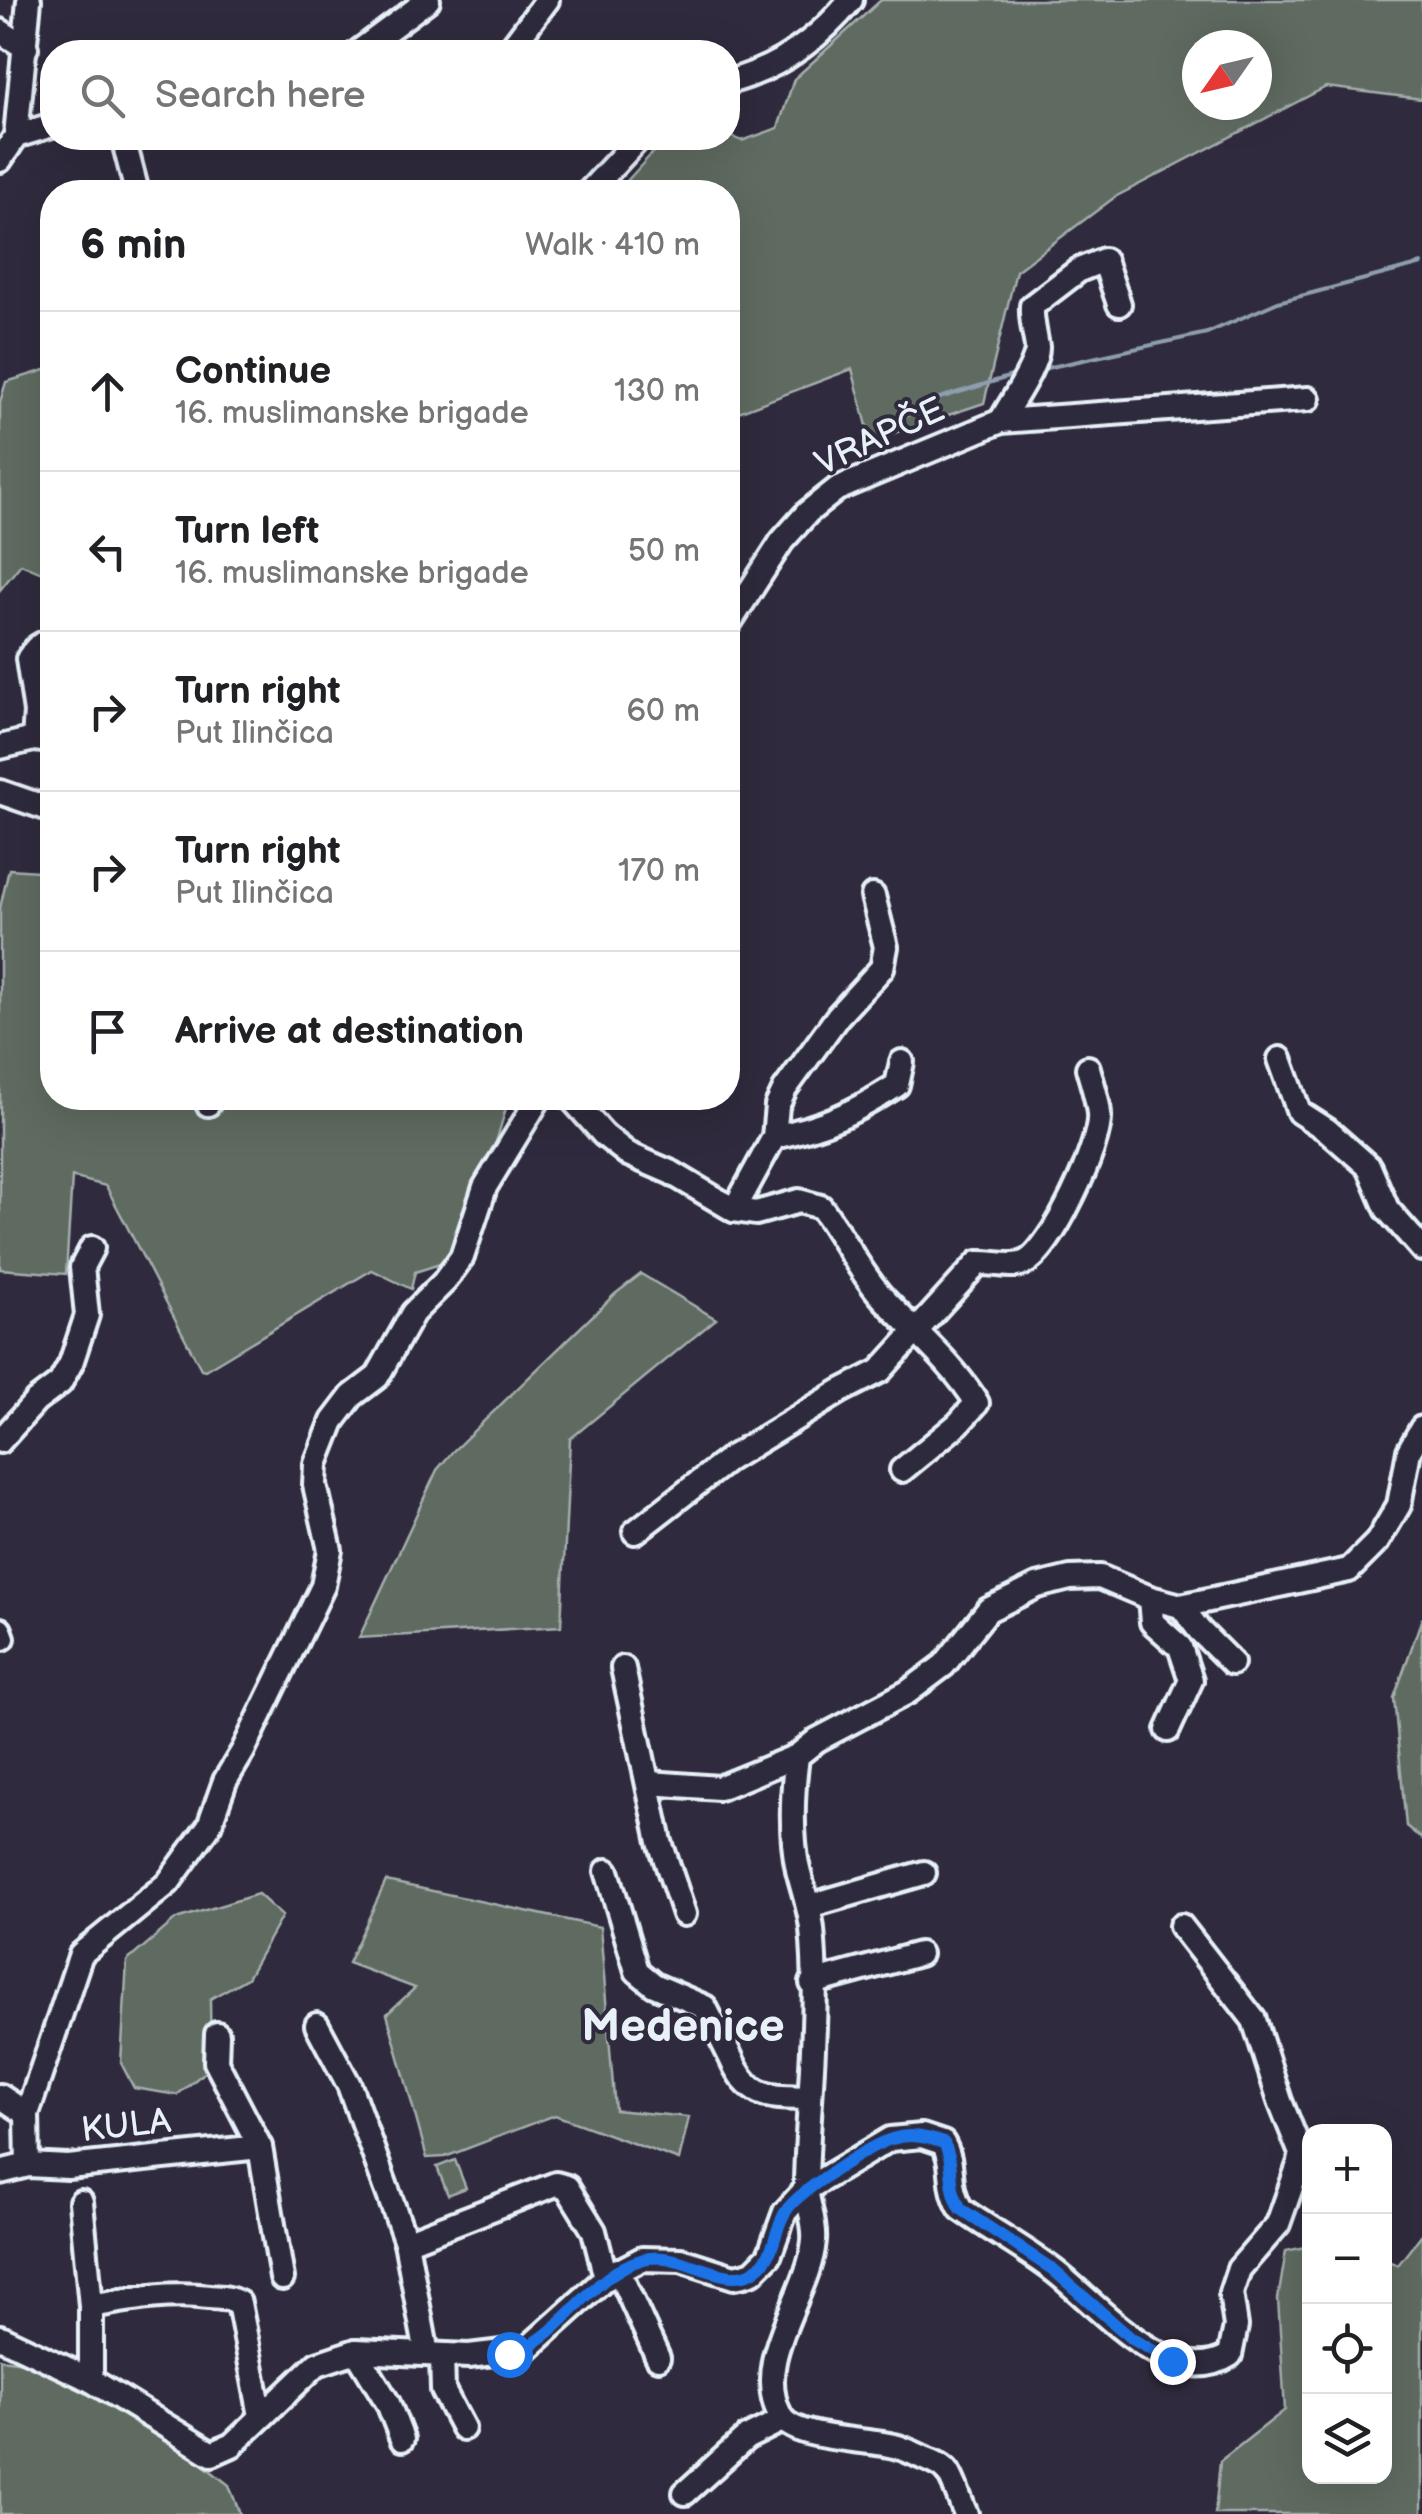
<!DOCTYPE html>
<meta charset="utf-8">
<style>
body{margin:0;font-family:"Balsamiq Sans",sans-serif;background:#f2f2f2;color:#202124}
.controls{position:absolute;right:30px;bottom:30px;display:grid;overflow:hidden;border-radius:20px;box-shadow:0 10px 40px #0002}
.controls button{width:90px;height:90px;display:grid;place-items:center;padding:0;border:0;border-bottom:2px solid #e0e0e0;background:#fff;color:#202124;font:50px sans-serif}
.compass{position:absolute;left:1182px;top:30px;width:90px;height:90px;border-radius:50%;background:#fff;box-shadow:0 10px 40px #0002;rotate:236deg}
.stop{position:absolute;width:30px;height:30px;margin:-22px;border:8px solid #1a73e8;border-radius:50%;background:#fff}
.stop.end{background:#1a73e8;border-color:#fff;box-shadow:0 2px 10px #0008}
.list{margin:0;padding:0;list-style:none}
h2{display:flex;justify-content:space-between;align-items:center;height:130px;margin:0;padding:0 40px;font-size:42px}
h2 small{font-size:32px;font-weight:400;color:#757577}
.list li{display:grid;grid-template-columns:65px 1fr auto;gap:30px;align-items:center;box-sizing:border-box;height:160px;padding:0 40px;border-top:2px solid #e0e0e0}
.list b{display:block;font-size:38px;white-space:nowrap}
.list p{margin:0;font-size:32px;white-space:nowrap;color:#757577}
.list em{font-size:32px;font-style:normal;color:#757577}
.icon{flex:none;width:55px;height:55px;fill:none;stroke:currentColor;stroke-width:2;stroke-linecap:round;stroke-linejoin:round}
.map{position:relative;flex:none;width:1422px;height:2514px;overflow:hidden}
.search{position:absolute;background:#fff;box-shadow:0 10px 40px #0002;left:40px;top:40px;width:700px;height:110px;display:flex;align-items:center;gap:25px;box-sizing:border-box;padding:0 35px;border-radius:40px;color:#757577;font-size:38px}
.panel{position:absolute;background:#fff;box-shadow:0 10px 40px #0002;left:40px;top:180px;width:700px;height:930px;border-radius:40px}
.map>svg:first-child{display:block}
.green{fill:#5f6b61;stroke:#a4aeac;stroke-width:2.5;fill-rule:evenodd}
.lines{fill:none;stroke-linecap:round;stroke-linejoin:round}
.stream{stroke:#8e9eaf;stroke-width:4}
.minor-casing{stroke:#e8f1f8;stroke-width:30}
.minor{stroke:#2f2a3d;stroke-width:22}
.route{stroke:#1a73e8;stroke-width:12}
.labels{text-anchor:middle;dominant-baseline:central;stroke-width:8;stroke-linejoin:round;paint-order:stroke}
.street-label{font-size:35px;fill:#e8f1f8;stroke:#2f2a3d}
.district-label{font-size:45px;font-weight:bold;fill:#e8f1f8;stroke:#2f2a3d}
</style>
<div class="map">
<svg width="1422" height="2514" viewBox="0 0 1422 2514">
<rect width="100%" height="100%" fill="#2f2a3d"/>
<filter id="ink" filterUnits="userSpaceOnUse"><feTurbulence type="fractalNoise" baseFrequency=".01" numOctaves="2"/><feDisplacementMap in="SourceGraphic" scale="20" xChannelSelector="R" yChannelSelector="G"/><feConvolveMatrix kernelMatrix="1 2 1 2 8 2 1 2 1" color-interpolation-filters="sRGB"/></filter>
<g filter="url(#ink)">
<g class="green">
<path d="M881,0H1422V99L1326,87L1115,197L1016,271L984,403L871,441L852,369L728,416V192H617L666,138H728V135L742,141L778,128L794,79ZM1197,45H1257V105H1197Z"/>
<path d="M52,368V577L21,564L0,590V402L6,382Z"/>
<path d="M9,869L52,872V1098H509L462,1257L415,1272L411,1289L372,1270L205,1370L201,1369L106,1186L72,1177L66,1274L0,1269V908Z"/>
<path d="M641,1274L716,1319L570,1439L561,1626L359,1638L437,1470L453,1451L615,1294Z"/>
<path d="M1422,1618V1839L1406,1826L1394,1698Z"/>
<path d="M386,1881L600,1927L615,2110L689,2117L679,2160L555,2115L445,2157L427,2158L387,2014L415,1988L348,1963Z"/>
<path d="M258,1894L282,1916L247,1978L210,1999L211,2067L177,2095L134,2088L121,2063L127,1961L176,1919Z"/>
<path d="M455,2160L466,2188L448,2195L437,2167Z"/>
<path d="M1422,2234V2514H1215L1220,2461L1285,2410L1278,2299L1286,2251L1309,2246L1310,2476H1384L1385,2260L1398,2265Z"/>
<path d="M0,2359L33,2363L102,2397L184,2450L229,2485L240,2514H0Z"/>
</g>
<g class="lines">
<g class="stream">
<path d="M1042,369L1207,333L1278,302L1422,264"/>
<path d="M882,461L889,426L930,401L1018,374"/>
</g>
<defs>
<g id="minor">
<path d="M0,31L26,48"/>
<path d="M511,48L547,0"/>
<path d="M358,52L428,0"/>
<path d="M728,82C778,69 818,40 851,0"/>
<path d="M16,136L29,0"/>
<path d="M123,138L137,192"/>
<path d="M0,160L16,136L52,125"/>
<path d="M589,192L639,138"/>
<path d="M1001,421C1010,403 1038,365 1037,347C1035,333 1031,321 1032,306L1079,270L1104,260L1119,304"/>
<path d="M728,625L782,541L808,512L837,489L1001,421L1308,399"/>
<path d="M34,739L36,712L28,659C35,649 40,641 52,643"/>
<path d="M0,747L34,739L52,741"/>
<path d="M0,792L52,810"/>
<path d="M1280,1059L1299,1112L1327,1130L1369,1167L1387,1209L1422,1249"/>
<path d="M571,1098L604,1135L628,1154L672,1173L734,1210L756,1213L799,1201L821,1207C843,1237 858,1270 883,1298C915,1332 952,1362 977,1403L958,1424L902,1470"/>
<path d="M208,1104L212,1098"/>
<path d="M774,1137C826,1126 853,1113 897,1085L902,1062"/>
<path d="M734,1210L774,1137L777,1106L785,1089L838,1016L882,968L886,947L873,896"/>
<path d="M0,1441L36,1401L60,1383L71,1363L87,1315L82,1267L92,1248"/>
<path d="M635,1532L729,1459L841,1391L880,1371L978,1263C991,1262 1012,1268 1024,1263C1051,1252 1102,1143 1099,1114C1098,1099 1092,1083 1088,1068"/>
<path d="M1150,1598L1152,1622L1180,1647L1191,1680L1168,1730"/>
<path d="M1181,1606L1199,1630L1232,1663"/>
<path d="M0,1630L3,1638"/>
<path d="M623,1668L660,1842L684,1914"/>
<path d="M650,1783L719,1788L797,1756"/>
<path d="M607,1871L637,1971L654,1985L705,2007C713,2024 723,2041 731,2058C749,2099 767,2097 808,2098"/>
<path d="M809,1906L924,1873"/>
<path d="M812,1983L919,1954"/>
<path d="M317,2025L349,2085L406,2242L427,2354"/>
<path d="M217,2034L216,2062L260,2147"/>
<path d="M0,2096L27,2114"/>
<path d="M28,2165L27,2114L81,1954L168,1883L209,1826L225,1781L243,1751L323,1586L330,1550L315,1485L316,1464L333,1421L352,1396L377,1377L413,1313L444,1282L462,1257L485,1187L539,1098"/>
<path d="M0,2172L28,2165L68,2167L260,2147L282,2278"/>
<path d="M81,2202L91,2306"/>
<path d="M406,2242L556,2184L567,2187L594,2231L606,2278"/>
<path d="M618,2270L658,2358"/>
<path d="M0,2337L91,2380L212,2454L232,2445L317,2364L356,2351L469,2356L527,2349L606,2278L642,2259L681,2260L734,2277L744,2275L753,2272L769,2256L785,2212L805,2190L890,2139L922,2136L943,2143C956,2165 946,2185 961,2209C991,2230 1024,2248 1053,2270C1097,2303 1170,2394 1230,2355L1236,2326L1231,2293L1239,2269L1278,2224L1302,2156L1280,2101L1254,2020L1181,1926"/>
<path d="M356,2351L388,2403L402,2439"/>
<path d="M442,2355L443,2390L463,2428"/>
<path d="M91,2380V2306C132,2299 168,2292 209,2297C221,2298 228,2297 239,2303L261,2416"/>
<path d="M685,2493L746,2438L782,2420"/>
<path d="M966,2514C960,2502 955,2483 948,2472C942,2464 931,2461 922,2457C913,2453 904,2448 894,2446C867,2439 792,2440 780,2415C751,2359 809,2296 814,2241C816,2219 805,2201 806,2181C808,2100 820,2010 812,1929C810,1909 803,1890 798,1870C790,1832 792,1794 797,1756L817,1740L908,1692L944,1665L988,1610L1037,1586L1070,1578L1100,1577L1150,1598L1181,1606L1349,1570L1377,1542L1399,1505L1409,1451L1422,1428"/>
</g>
</defs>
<use href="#minor" class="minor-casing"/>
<use href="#minor" class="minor"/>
</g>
</g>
<g class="lines" filter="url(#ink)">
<path class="route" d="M509,2354C563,2340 588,2274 644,2259C680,2249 724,2290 754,2271C776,2257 773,2231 786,2211C797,2193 871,2144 892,2139C910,2133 926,2137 944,2143C956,2165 946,2184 961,2209L1052,2269L1132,2339L1172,2361"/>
</g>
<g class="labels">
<g class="street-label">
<text transform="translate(880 437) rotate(-25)">VRAPČE</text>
<text transform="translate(126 2126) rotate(-6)">KULA</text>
</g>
<g class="district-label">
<text x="683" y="2027">Medenice</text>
</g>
</g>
</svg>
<div class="controls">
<button>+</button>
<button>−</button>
<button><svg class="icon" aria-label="locate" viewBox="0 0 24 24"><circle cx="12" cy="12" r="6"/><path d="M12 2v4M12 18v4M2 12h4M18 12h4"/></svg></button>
<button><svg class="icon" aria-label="layers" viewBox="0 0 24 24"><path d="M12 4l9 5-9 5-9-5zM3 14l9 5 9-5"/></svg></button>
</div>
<svg class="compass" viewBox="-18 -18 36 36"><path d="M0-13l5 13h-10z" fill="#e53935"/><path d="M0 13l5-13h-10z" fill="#757577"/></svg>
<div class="stop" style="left:509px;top:2354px"></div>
<div class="stop end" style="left:1172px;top:2361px"></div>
<div class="search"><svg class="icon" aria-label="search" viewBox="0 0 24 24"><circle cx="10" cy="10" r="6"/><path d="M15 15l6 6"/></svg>Search here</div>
<section class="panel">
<h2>6 min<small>Walk · 410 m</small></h2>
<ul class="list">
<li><svg class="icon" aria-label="ahead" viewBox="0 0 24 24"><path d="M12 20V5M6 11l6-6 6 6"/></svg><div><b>Continue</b><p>16. muslimanske brigade</p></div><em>130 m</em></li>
<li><svg class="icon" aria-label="left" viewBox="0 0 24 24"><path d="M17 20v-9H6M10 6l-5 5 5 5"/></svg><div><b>Turn left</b><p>16. muslimanske brigade</p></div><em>50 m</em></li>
<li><svg class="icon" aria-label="right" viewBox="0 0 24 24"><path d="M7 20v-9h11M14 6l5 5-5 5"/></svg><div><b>Turn right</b><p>Put Ilinčica</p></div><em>60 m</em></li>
<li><svg class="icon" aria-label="right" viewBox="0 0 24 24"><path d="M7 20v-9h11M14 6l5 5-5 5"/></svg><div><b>Turn right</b><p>Put Ilinčica</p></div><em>170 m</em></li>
<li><svg class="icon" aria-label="arrive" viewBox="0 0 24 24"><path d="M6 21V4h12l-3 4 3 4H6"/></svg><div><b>Arrive at destination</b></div></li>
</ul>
</section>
</div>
